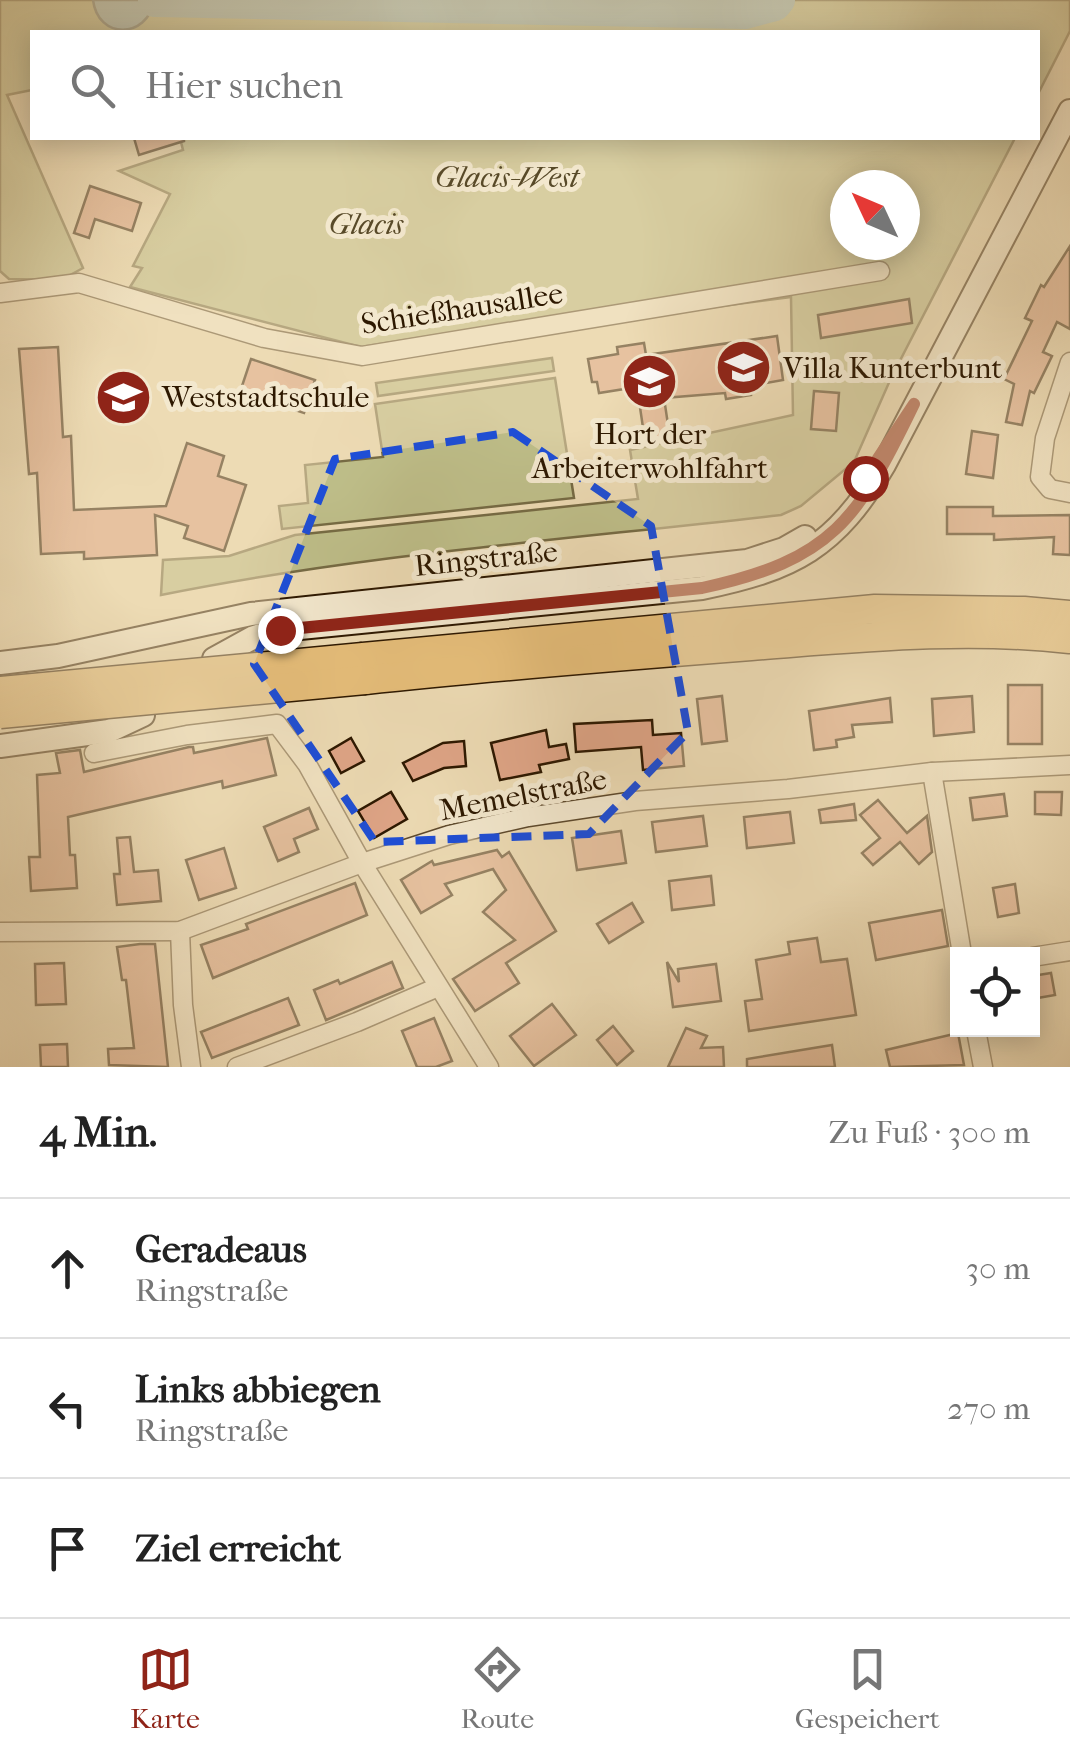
<!DOCTYPE html>
<html lang="de">
<meta charset="utf-8">
<style>
body{margin:0;font-family:"IM FELL French Canon",serif;background:#f2f2f2;color:#222}
.controls{position:absolute;right:30px;bottom:30px;display:grid;overflow:hidden;border-radius:0px;box-shadow:0 5px 25px #0003}
.controls button{width:90px;height:90px;display:grid;place-items:center;padding:0;border:0;border-bottom:2px solid #e0e0e0;background:#fff;color:#222;font:50px sans-serif}
.compass{position:absolute;left:830px;top:170px;width:90px;height:90px;border-radius:50%;background:#fff;box-shadow:0 5px 25px #0003;rotate:314deg}
.stop{position:absolute;width:30px;height:30px;margin:-22px;border:8px solid #8f2418;border-radius:50%;background:#fff}
.stop.end{background:#8f2418;border-color:#fff;box-shadow:0 2px 10px #0008}
.list{margin:0;padding:0;list-style:none}
h2{display:flex;justify-content:space-between;align-items:center;height:130px;margin:0;padding:0 40px;font-size:42px}
h2 small{font-size:32px;font-weight:400;color:#767676}
.list li{display:grid;grid-template-columns:65px 1fr auto;gap:30px;align-items:center;box-sizing:border-box;height:140px;padding:0 40px;border-top:2px solid #e0e0e0}
.list b{display:block;font-size:38px;white-space:nowrap}
.list p{margin:0;font-size:32px;white-space:nowrap;color:#767676}
.list em{font-size:32px;font-style:normal;color:#767676}
.icon{flex:none;width:55px;height:55px;fill:none;stroke:currentColor;stroke-width:2;stroke-linecap:round;stroke-linejoin:round}
.map{position:relative;flex:none;width:1070px;height:1067px;overflow:hidden}
.search{position:absolute;background:#fff;box-shadow:0 5px 25px #0003;left:30px;right:30px;top:30px;height:110px;display:flex;align-items:center;gap:25px;box-sizing:border-box;padding:0 35px;border-radius:0px;color:#767676;font-size:38px}
.sheet{height:550px;background:#fff}
nav{display:flex;justify-content:space-around;align-items:center;box-sizing:border-box;height:140px;border-top:2px solid #e0e0e0;background:#fff;font-size:28px;color:#767676}
nav a{display:grid;justify-items:center;gap:5px}
nav .on{color:#8f2418}
.map>svg:first-child{display:block}
.green{fill:#bebe89;stroke:#766b44;stroke-width:2.5;fill-rule:evenodd}
.water{fill:#9bb9b5;stroke:#6f796d;stroke-width:2.5}
.lines{fill:none;stroke-linecap:round;stroke-linejoin:round}
.river{stroke:#9bb9b5;stroke-width:32}
.building{fill:#dfa587;stroke:#2d1800;stroke-width:2.5}
.minor-casing{stroke:#5d492d;stroke-width:21}
.secondary-casing{stroke:#2d1800;stroke-width:26}
.trunk-casing{stroke:#2d1800;stroke-width:31}
.minor{stroke:#f3e8ce;stroke-width:18}
.secondary{stroke:#f3e8ce;stroke-width:22}
.trunk{stroke:#e6be7a;stroke-width:28}
.trunk-bridge-casing{stroke:#2d1800;stroke-width:31;stroke-linecap:butt}
.trunk-bridge{stroke:#e6be7a;stroke-width:28}
.route{stroke:#8f2418;stroke-width:12}
.marked{fill:none;stroke:#1d4ed8;stroke-width:8;stroke-dasharray:20 12;stroke-linejoin:round}
.labels{text-anchor:middle;dominant-baseline:central;stroke-width:10;stroke-linejoin:round;paint-order:stroke}
.park-label{font-size:30px;font-style:italic;fill:#584a29;stroke:#f3e8ce}
.street-label{font-size:30px;fill:#2d1800;stroke:#f3e8ce}
.poi-label{font-size:30px;fill:#2d1800;stroke:#f3e8ce;text-anchor:start}
</style>
<div class="map">
<svg width="1070" height="1067" viewBox="0 0 1070 1067">
<rect width="100%" height="100%" fill="#eddbb4"/>
<filter id="stains"><feTurbulence type="fractalNoise" baseFrequency=".002" numOctaves="4"/><feColorMatrix values="0 0 0 0 .2 0 0 0 0 .09 0 0 0 0 .02 0 0 0 .5 -.17"/></filter>
<radialGradient id="worn" r=".72"><stop offset=".6" stop-color="#630" stop-opacity="0"/><stop offset="1" stop-color="#630" stop-opacity=".3"/></radialGradient>
<g class="green">
<path d="M0,0H1070V31L1038,94V32H32V90L7,95L83,268L61,280L9,279L0,271Z"/>
<path d="M180,138H1015L891,378L854,462L801,506L781,515C574,539 365,554 161,595L163,560L229,556L295,535L638,499L630,450L793,415L791,297L600,322L562,330L480,328L361,347L130,287L142,268L133,266L170,194L119,171L183,150ZM845,185H905V245H845Z"/>
<path d="M552,358L554,371L378,396L376,383Z"/>
<path d="M555,378L574,498L282,529L279,506L308,503L305,465L383,457L375,404Z"/>
</g>
<path class="water" d="M93,0H154V1C147,39 98,40 93,0Z"/>
<g class="lines">
<path class="river" d="M154,1L745,13L775,5L779,0"/>
</g>
<g class="building">
<path d="M134,138H184V141L139,155Z"/>
<path d="M90,186L141,203L132,231L95,219L89,238L74,233Z"/>
<path d="M1070,246V329L1057,322L1043,352L1052,356L1034,393L1030,391L1022,425L1006,422L1014,384L1004,379L1032,321L1025,318L1041,285L1044,287Z"/>
<path d="M909,299L912,323L821,338L818,315Z"/>
<path d="M777,336L783,380L750,386L751,395L726,399L725,393L664,398L670,438L645,441L637,387L599,393L597,382H592L588,359L618,354L617,347L644,343L646,355Z"/>
<path d="M58,347L63,437L71,436L74,510L166,506L187,443L224,456L218,476L246,485L224,551L184,538L188,526L155,515L157,555L84,559V552L41,554L37,473L29,474L19,349Z"/>
<path d="M251,359L315,380L304,413L240,392Z"/>
<path d="M814,391L839,393L836,431L811,429Z"/>
<path d="M972,431L998,435L993,478L966,474Z"/>
<path d="M947,507H993V516L1070,515V555L1053,554L1054,537L994,540V534H947Z"/>
<rect x="1008" y="685" width="34" height="59"/>
<path d="M722,696L727,741L702,744L697,699Z"/>
<path d="M972,696L974,732L934,736L932,699Z"/>
<path d="M890,698L892,722L852,725L854,737L836,740L837,747L814,750L809,711Z"/>
<path d="M652,720L653,735L681,733L684,766L643,770L641,747L576,752L574,724Z"/>
<path d="M546,730L549,747L566,744L569,759L539,765L541,772L500,780L491,743Z"/>
<path d="M267,738L276,775L223,788L222,781L68,817L70,855H75L77,888L31,891L29,857H40L37,775L60,773L56,753L80,750L84,772L189,747H193L194,753Z"/>
<path d="M351,738L364,761L341,773L329,751Z"/>
<path d="M464,741L466,766L444,768L413,781L403,763L443,743Z"/>
<path d="M391,792L407,819L374,838L358,811Z"/>
<path d="M1035,792H1062L1061,815L1035,814Z"/>
<path d="M1004,794L1007,816L973,820L970,798Z"/>
<path d="M878,800L907,833L927,816L932,852L919,864L900,842L873,865L862,853L880,838L860,815Z"/>
<path d="M854,804L856,820L821,823L819,810Z"/>
<path d="M309,808L318,829L294,839L299,852L278,861L264,827Z"/>
<path d="M790,812L794,843L747,848L744,817Z"/>
<path d="M703,816L707,846L656,852L652,822Z"/>
<path d="M621,831L626,863L577,870L572,838Z"/>
<path d="M130,837L134,872L158,870L161,901L117,905L114,874H120L117,838Z"/>
<path d="M224,848L236,888L199,900L186,860Z"/>
<path d="M497,850L502,857L509,852L556,931L506,963L519,983L475,1011L453,979L515,940L483,912L506,890L493,869L445,884L452,895L421,913L401,880L432,861L434,865Z"/>
<path d="M711,876L714,905L672,910L669,881Z"/>
<path d="M355,883L367,915L213,978L201,945L248,929L246,924Z"/>
<path d="M1015,884L1019,913L998,917L993,888Z"/>
<path d="M632,903L643,922L609,943L597,924Z"/>
<path d="M942,910L948,946L876,960L869,923Z"/>
<path d="M817,938L821,962L847,959L856,1015L749,1031L745,1001L762,999L756,960L790,954L788,942Z"/>
<path d="M140,944H155L168,1067L109,1065L108,1049L134,1048L126,980H122L117,947Z"/>
<path d="M392,962L403,988L326,1020L314,990L338,980L340,984Z"/>
<path d="M667,962L679,982L678,969L716,964L721,1001L673,1007Z"/>
<path d="M64,963L66,1004L36,1005L35,964Z"/>
<path d="M1051,973L1055,995L1032,999V976Z"/>
<path d="M288,998L299,1025L212,1058L201,1032Z"/>
<path d="M552,1004L576,1035L534,1066L510,1036Z"/>
<path d="M434,1018L452,1061L436,1067H417L402,1031Z"/>
<path d="M613,1026L633,1051L617,1065L597,1040Z"/>
<path d="M686,1028L707,1036L701,1048L723,1047L724,1067H668Z"/>
<path d="M958,1033L964,1065L890,1067L886,1050Z"/>
<path d="M67,1044L68,1067H41L40,1045Z"/>
<path d="M832,1045L835,1067H747V1059Z"/>
</g>
<g class="lines">
<defs>
<g id="minor">
<path d="M0,293L79,283L264,338L362,356L880,271"/>
<path d="M1070,362L1045,438L1040,477L1050,489L1070,493"/>
<path d="M94,753L187,735L277,724L307,764L362,863L489,1067"/>
<path d="M932,772L962,954"/>
<path d="M180,931L183,1005L191,1067"/>
<path d="M0,932L180,931L362,863L449,835L528,817L635,801L788,789L932,772L1070,765"/>
<path d="M1032,957L1070,951"/>
<path d="M976,1030L983,1067"/>
<path d="M237,1067L357,1022L438,987"/>
</g>
<g id="secondary">
<path d="M214,659L254,637L280,630L702,588C794,569 835,548 884,465L1070,111"/>
<path d="M0,663L58,656L251,614L747,561L784,549L805,537"/>
<path d="M0,746L109,731L143,715"/>
</g>
<g id="trunk">
<path d="M363,657L875,609L1024,611L1070,615"/>
<path d="M365,680C494,666 622,656 751,646C857,638 965,627 1070,639"/>
</g>
</defs>
<use href="#minor" class="minor-casing"/>
<use href="#secondary" class="secondary-casing"/>
<use href="#trunk" class="trunk-casing"/>
<use href="#minor" class="minor"/>
<use href="#secondary" class="secondary"/>
<use href="#trunk" class="trunk"/>
<defs>
<g id="trunk-bridge">
<path d="M0,691L363,657"/>
<path d="M0,714L365,680"/>
</g>
</defs>
<use href="#trunk-bridge" class="trunk-bridge-casing"/>
<use href="#trunk-bridge" class="trunk-bridge"/>
</g>
<g class="lines">
<path class="route" d="M280,630L702,588C832,560 858,520 914,404L865,478"/>
</g>
<path d="M0 0H1070V1067H0ZM513,432L651,526L688,732L589,834L375,842L254,664L335,459Z" fill="#eddbb4" fill-opacity=".55" fill-rule="evenodd"/>
<path class="marked" d="M513,432L651,526L688,732L589,834L375,842L254,664L335,459Z"/>
<defs>
<symbol id="school-disc" viewBox="-11 -11 22 22"><circle r="9.5" fill="#8f2418" stroke="#f3e8ce"/><path d="M0-5L7-2L0 1L-7-2ZM-4 1L0 2.5L4 1V4Q0 6-4 4Z" fill="#fff"/></symbol>
</defs>
<g fill-rule="evenodd">
<use href="#school-disc" x="712" y="336" width="63" height="63"/>
<use href="#school-disc" x="618" y="350" width="63" height="63"/>
<use href="#school-disc" x="92" y="366" width="63" height="63"/>
</g>
<g class="labels">
<g class="park-label">
<text x="507" y="177">Glacis-West</text>
<text x="366" y="224">Glacis</text>
</g>
<g class="street-label">
<text transform="translate(462 309) rotate(-9)">Schießhausallee</text>
<text transform="translate(486 559) rotate(-6)">Ringstraße</text>
<text transform="translate(523 795) rotate(-11)">Memelstraße</text>
</g>
<g class="poi-label">
<text x="783" y="368">Villa Kunterbunt</text>
<text x="162" y="397">Weststadtschule</text>
<text x="650" y="434" text-anchor="middle">Hort der<tspan x="650" dy="34">Arbeiterwohlfahrt</tspan></text>
</g>
</g>
<rect width="100%" height="100%" filter="url(#stains)"/>
<rect width="100%" height="100%" fill="url(#worn)"/>
</svg>
<div class="controls">
<button><svg class="icon" aria-label="locate" viewBox="0 0 24 24"><circle cx="12" cy="12" r="6"/><path d="M12 2v4M12 18v4M2 12h4M18 12h4"/></svg></button>
</div>
<svg class="compass" viewBox="-18 -18 36 36"><path d="M0-13l5 13h-10z" fill="#e53935"/><path d="M0 13l5-13h-10z" fill="#767676"/></svg>
<div class="stop" style="left:865px;top:478px"></div>
<div class="stop end" style="left:280px;top:630px"></div>
<div class="search"><svg class="icon" aria-label="search" viewBox="0 0 24 24"><circle cx="10" cy="10" r="6"/><path d="M15 15l6 6"/></svg>Hier suchen</div>
</div>
<section class="sheet">
<h2>4 Min.<small>Zu Fuß · 300 m</small></h2>
<ul class="list">
<li><svg class="icon" aria-label="ahead" viewBox="0 0 24 24"><path d="M12 20V5M6 11l6-6 6 6"/></svg><div><b>Geradeaus</b><p>Ringstraße</p></div><em>30 m</em></li>
<li><svg class="icon" aria-label="left" viewBox="0 0 24 24"><path d="M17 20v-9H6M10 6l-5 5 5 5"/></svg><div><b>Links abbiegen</b><p>Ringstraße</p></div><em>270 m</em></li>
<li><svg class="icon" aria-label="arrive" viewBox="0 0 24 24"><path d="M6 21V4h12l-3 4 3 4H6"/></svg><div><b>Ziel erreicht</b></div></li>
</ul>
</section>
<nav>
<a class="on"><svg class="icon" aria-label="map" viewBox="0 0 24 24"><path d="M3 6l6-2 6 2 6-2v14l-6 2-6-2-6 2zM9 4v14M15 6v14"/></svg>Karte</a>
<a><svg class="icon" aria-label="directions" viewBox="0 0 24 24"><path d="M12 3l9 9-9 9-9-9zM9 14v-3h6M13 9l2 2-2 2"/></svg>Route</a>
<a><svg class="icon" aria-label="saved" viewBox="0 0 24 24"><path d="M7 4h10v16l-5-4-5 4z"/></svg>Gespeichert</a>
</nav>
